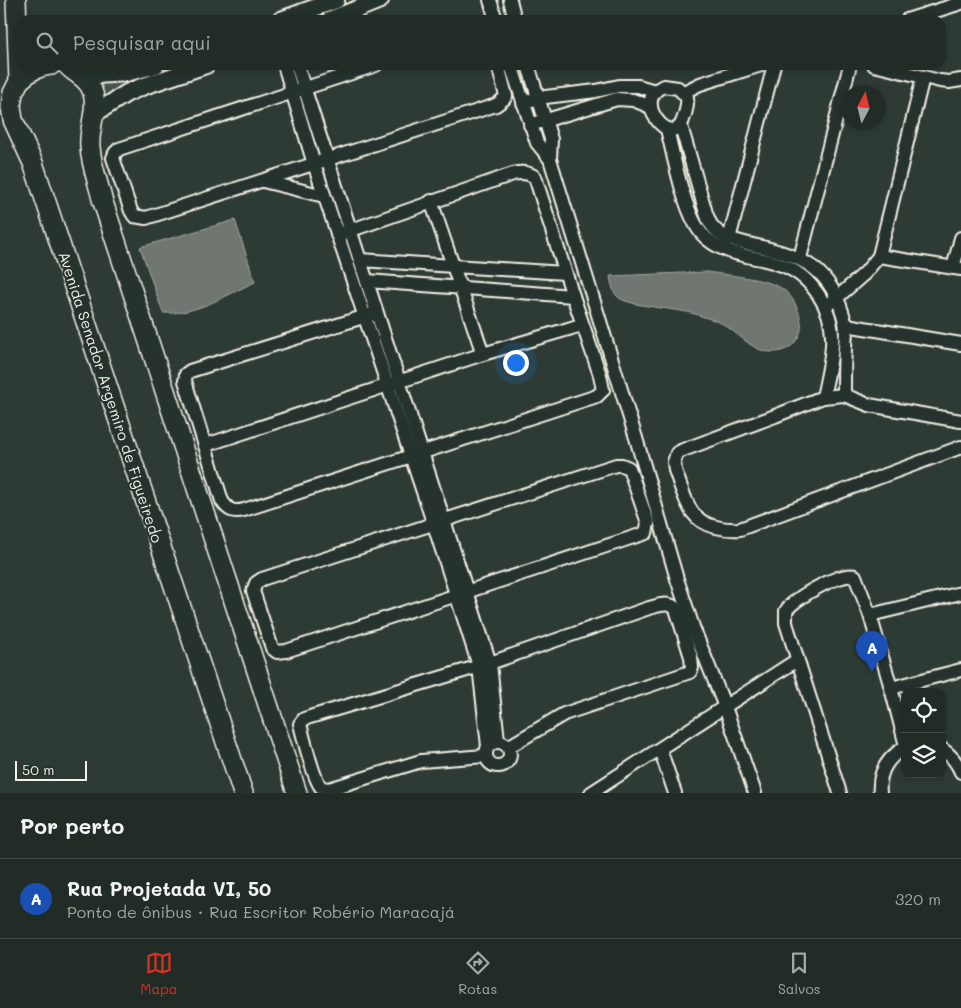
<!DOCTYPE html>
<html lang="pt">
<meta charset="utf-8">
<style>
body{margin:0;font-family:Mali,sans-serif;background:#2a342f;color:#f1f3f6}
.controls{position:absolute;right:15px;bottom:15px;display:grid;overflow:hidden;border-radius:10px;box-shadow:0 2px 8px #0003}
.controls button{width:45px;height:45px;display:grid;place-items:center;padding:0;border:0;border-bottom:1px solid #3f4844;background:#222c27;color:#f1f3f6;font:25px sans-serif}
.compass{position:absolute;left:841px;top:85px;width:45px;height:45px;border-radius:50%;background:#222c27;box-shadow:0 2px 8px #0003;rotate:7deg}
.scale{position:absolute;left:15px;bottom:12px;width:72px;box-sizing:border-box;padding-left:5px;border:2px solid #f4f1e8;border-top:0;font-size:14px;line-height:18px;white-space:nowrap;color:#f4f1e8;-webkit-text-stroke:4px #26332d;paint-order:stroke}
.you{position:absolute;left:515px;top:362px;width:18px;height:18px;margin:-12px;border:4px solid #fff;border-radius:50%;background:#1a73e8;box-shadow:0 0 0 8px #1a73e833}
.badge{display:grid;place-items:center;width:32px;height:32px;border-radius:50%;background:#d93025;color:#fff;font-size:16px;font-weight:700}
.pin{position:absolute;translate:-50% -41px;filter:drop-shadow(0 1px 2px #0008)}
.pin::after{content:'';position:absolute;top:26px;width:18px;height:15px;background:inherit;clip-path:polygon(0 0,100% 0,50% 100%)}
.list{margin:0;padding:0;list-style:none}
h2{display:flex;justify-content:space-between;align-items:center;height:65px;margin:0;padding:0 20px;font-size:21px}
h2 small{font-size:16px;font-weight:400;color:#a2a7a7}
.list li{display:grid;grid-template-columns:32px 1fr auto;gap:15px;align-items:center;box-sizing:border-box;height:80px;padding:0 20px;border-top:1px solid #3f4844}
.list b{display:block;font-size:19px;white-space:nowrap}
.list p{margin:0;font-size:16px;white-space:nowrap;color:#a2a7a7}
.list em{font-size:16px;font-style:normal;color:#a2a7a7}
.icon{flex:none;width:28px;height:28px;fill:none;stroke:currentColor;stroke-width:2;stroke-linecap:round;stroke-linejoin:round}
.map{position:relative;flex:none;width:961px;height:793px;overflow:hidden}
.search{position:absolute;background:#222c27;box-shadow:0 2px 8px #0003;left:15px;right:15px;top:15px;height:55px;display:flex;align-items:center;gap:12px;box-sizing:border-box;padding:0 18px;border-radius:15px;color:#a2a7a7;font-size:19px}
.sheet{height:145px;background:#222c27}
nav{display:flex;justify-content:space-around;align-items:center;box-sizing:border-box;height:70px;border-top:1px solid #3f4844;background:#222c27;font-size:14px;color:#a2a7a7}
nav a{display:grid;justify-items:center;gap:2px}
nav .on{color:#d93025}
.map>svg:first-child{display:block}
.green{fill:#48524c;stroke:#9ea29a}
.water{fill:#6f7770;stroke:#a4a8a0}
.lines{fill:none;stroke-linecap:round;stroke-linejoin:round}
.minor-casing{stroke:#f4f1e8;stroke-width:16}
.major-casing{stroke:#f4f1e8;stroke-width:20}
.highway-casing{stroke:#f4f1e8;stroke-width:22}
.minor{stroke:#26332d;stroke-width:12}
.major{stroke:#26332d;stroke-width:16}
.highway{stroke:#26332d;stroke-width:19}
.labels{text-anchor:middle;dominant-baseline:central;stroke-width:4;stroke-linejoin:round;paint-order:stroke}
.street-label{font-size:15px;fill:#f4f1e8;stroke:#26332d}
</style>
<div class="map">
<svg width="961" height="793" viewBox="0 0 961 793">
<rect width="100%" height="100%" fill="#2e3b34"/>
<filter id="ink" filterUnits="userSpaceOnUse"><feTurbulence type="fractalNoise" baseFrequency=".02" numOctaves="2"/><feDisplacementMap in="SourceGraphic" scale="10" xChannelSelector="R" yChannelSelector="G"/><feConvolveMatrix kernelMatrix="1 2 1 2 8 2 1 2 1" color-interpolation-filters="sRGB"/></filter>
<g filter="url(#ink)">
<path class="green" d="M162,65H199L97,109L87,78Z"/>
<g class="water">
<path d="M235,220L255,282C226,295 197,315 163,313L140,247Z"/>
<path d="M707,272C726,275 765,278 781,288C789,293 794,300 797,308C800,315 802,322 801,330C798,341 792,348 781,351C756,358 740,333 721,323C717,321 711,319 707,318C698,315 690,312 681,311C667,308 629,306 618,297C613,293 611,283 610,276Z"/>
</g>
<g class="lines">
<defs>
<g id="minor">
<path d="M490,0L496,20"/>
<path d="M510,0L515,20"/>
<path d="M907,20L961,3"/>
<path d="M284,65L314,164L434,525L479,666L488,746"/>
<path d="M297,65L490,663L498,741"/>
<path d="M376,65L119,149L115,153L113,158L131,211L134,216L146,218L496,105L504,99L506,96L498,65"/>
<path d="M511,65L537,143L550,159L636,438L677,579L693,627L725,707L755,793"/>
<path d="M528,65L551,139L550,159"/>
<path d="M874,65L940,81L949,82L961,80"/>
<path d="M664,86L678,88L687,97C688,105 686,112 683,120C673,151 629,99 664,86Z"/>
<path d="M684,92L700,84L761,65"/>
<path d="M523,103L537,98L596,91L619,86H638L655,91"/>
<path d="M530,125L617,99L633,100L651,107"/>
<path d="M681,126L706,213C709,221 711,227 718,232C727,240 741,242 753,245C803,256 832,268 845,322C847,331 845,341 845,349C844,364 844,380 844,395"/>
<path d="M667,129C674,157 684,213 702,234C718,252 743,255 765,260C789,266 803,273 818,294C841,328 831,359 823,397"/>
<path d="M263,181L324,196"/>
<path d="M431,201L483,354"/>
<path d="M337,235L513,174C521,172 528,172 535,177L573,296L600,375L603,390L597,396L244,510C233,513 228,510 222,501L185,381L186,374L190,371L376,313"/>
<path d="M729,239L774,65"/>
<path d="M879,256L961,269"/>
<path d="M800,258L850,65"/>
<path d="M360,260L565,273"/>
<path d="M953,268L961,238"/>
<path d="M367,281L573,296"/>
<path d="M832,302L865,273L879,256L923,77"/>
<path d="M846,325L961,344"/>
<path d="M961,421L869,405L844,395L823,397L775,416L683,450L677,453L674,462L675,470C679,481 686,505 693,513C703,527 724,530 740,529L961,447"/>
<path d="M206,445L483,354L582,325"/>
<path d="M616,465H622L629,468L648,523L646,533L286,651L277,652L272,648L253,591L256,583L262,579Z"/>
<path d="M870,615L961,593"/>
<path d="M891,688L961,670"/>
<circle cx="498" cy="754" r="12"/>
<path d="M660,749L675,793"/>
<path d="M942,749C951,755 957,762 961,772"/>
<path d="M485,756L421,761L329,789C325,788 324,789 321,787C314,780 303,736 300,724L304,719L310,717L490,663L649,608C658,606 669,601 676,609L691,657L692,668L690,672L564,714L508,747"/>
<path d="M591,793L797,660"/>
<path d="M840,793L786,623V611C794,598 840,572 855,576L870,615L891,688L905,742"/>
<path d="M880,793C878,772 887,758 905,747"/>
</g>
<g id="major">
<path d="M281,20L336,0"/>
<path d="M330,20L380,0"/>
<path d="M81,76L126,73L156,65"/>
<path d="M94,114L127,93L144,86L206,65"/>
</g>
<g id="highway">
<path d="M16,0L19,81L13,93L11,106L13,120L33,163L243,793"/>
<path d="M67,65C74,73 84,76 90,86C101,105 88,126 90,147C91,164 98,182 102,199L297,793"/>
<path d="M19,81C29,72 37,66 51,65"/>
</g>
</defs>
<use href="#minor" class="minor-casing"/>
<use href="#major" class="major-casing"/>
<use href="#highway" class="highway-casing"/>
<use href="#minor" class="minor"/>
<use href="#major" class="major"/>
<use href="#highway" class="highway"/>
</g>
</g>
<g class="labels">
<g class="street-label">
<text transform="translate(111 397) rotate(72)">Avenida Senador Argemiro de Figueiredo</text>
</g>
</g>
</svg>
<div class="controls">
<button><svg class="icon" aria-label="locate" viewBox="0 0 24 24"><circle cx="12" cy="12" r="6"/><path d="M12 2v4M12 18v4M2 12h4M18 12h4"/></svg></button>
<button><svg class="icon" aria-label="layers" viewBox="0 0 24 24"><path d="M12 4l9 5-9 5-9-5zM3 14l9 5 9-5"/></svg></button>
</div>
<svg class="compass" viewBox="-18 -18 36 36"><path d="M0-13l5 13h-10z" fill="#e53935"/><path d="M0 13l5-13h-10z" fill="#a2a7a7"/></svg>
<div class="scale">50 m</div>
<div class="you"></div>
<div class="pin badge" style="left:872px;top:672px;background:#1a4fb4">A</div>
<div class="search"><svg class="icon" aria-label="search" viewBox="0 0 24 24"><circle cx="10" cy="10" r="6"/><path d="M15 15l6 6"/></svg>Pesquisar aqui</div>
</div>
<section class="sheet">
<h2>Por perto<small></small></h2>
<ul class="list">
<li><span class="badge" style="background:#1a4fb4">A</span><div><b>Rua Projetada VI, 50</b><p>Ponto de ônibus · Rua Escritor Robério Maracajá</p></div><em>320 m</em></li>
</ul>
</section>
<nav>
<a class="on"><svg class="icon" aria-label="map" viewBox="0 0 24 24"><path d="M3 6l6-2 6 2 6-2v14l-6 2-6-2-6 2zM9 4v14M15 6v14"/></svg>Mapa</a>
<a><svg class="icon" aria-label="directions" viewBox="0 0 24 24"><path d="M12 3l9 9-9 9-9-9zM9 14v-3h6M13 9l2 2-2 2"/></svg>Rotas</a>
<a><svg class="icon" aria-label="saved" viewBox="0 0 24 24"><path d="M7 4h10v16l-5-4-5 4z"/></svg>Salvos</a>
</nav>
